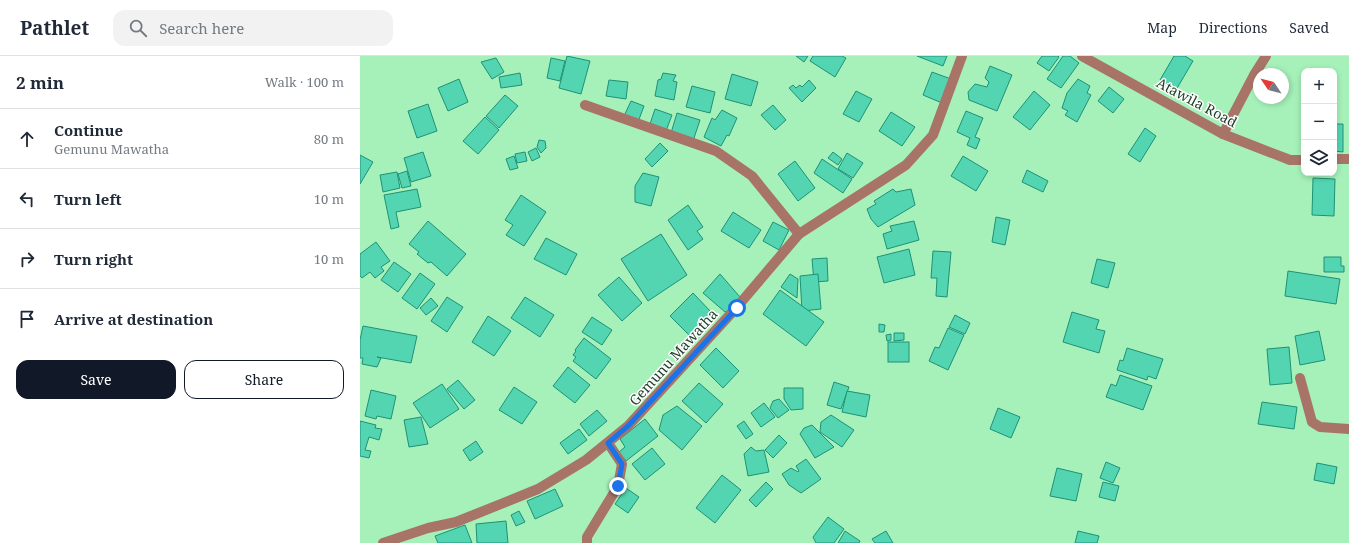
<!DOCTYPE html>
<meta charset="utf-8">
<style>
body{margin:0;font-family:"Noto Serif",serif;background:#f2f2f3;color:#1f2937}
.controls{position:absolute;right:12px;top:12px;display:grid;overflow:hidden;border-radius:8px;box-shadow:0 2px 6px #0003}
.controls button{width:36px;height:36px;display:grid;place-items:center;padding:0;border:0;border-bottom:1px solid #e0e1e3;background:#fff;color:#1f2937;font:20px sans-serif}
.compass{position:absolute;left:893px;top:12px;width:36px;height:36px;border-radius:50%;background:#fff;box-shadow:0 2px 6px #0003;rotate:305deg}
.stop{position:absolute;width:12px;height:12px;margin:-9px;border:3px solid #1a73e8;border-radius:50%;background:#fff}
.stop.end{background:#1a73e8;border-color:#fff;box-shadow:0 1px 4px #0008}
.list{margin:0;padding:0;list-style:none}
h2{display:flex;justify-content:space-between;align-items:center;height:52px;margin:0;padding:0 16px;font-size:17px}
h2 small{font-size:13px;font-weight:400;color:#747a83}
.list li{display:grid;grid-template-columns:26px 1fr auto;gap:12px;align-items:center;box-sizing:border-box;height:60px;padding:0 16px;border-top:1px solid #e0e1e3}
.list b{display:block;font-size:15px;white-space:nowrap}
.list p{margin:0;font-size:13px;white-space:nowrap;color:#747a83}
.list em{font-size:13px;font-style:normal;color:#747a83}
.actions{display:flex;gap:8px;padding:12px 16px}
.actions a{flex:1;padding:9px 0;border:1px solid #111827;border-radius:12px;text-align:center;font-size:14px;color:#111827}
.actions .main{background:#111827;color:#fff}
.icon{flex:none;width:22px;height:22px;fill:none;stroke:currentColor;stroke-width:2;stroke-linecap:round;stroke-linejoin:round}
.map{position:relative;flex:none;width:989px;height:487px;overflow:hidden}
header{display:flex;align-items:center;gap:24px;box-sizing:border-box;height:56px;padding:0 20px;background:#fff;border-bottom:1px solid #e0e1e3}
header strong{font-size:19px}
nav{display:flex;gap:22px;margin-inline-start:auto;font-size:14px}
.search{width:280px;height:36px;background:#f2f2f3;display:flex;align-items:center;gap:10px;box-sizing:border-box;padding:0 14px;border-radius:12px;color:#747a83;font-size:15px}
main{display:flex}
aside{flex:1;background:#fff}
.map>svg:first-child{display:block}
.building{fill:#54d5b2;stroke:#1e9176}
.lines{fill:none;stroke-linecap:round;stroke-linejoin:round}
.minor{stroke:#a97468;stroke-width:10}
.route{stroke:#1a73e8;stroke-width:5}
.labels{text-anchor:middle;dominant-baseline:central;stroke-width:3;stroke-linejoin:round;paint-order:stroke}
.street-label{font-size:14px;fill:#1d3c27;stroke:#fdfdfd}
</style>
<header>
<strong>Pathlet</strong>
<div class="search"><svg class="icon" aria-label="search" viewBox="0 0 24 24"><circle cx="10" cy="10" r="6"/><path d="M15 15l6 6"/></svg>Search here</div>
<nav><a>Map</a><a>Directions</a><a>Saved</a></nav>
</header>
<main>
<aside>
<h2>2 min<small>Walk · 100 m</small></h2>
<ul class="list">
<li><svg class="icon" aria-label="ahead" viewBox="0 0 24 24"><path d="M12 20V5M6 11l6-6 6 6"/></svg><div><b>Continue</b><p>Gemunu Mawatha</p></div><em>80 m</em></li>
<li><svg class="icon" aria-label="left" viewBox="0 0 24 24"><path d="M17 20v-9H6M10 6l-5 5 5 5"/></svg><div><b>Turn left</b></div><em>10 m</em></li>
<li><svg class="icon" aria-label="right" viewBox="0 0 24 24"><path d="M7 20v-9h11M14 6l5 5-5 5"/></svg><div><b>Turn right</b></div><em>10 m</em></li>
<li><svg class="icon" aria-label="arrive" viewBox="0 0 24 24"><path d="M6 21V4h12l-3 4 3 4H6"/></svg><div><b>Arrive at destination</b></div></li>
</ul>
<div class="actions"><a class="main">Save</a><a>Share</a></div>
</aside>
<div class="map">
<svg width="989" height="487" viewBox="0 0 989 487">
<rect width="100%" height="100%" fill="#a6f1ba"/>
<g class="building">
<path d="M207,0L230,5L221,38L199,32Z"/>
<path d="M436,0H448L444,6Z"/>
<path d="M453,0H482L486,2L475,21L450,5Z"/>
<path d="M557,0H587L583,10Z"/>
<path d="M682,0H698L699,1L689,15L677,7Z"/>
<path d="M703,0H710L719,7L701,32L687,23Z"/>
<path d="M814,0H825L833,5L816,34L800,24Z"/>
<path d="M136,2L144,16L132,23L121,6Z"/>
<path d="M191,2L205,5L200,25L187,22Z"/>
<path d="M630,10L652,19L637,55L609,44L608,36L615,28L627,31L629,26L625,22Z"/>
<path d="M572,16L591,23L582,47L563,39Z"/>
<path d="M160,17L162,29L141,32L139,21Z"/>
<path d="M303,17L316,19L313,25L317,26L314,44L295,40L298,24L301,23Z"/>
<path d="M372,18L398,26L391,50L365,43Z"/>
<path d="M99,23L108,46L88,55L78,32Z"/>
<path d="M718,23L730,30L727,37L731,39L717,66L705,59L708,55L702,52L707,37Z"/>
<path d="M249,24L268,26L266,43L246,40Z"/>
<path d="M449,24L456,32L442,46L429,32L433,29L436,32L440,29L442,31Z"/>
<path d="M332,30L355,36L350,57L326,51Z"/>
<path d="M749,31L764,43L753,57L738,45Z"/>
<path d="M496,35L512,43L499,66L483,58Z"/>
<path d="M674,35L690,49L670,74L653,61Z"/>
<path d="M145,39L158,50L139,72L126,60Z"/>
<path d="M271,45L284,50L278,66L264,60Z"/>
<path d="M68,48L77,75L57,82L48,55Z"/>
<path d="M413,49L426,64L415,74L401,59Z"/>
<path d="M295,53L312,59L306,75L290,68Z"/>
<path d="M362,54L377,62L369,80L367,79L361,90L344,81L352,62L355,64Z"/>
<path d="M606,55L623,62L615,81L620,83L616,93L607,89L610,82L597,76Z"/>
<path d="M531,56L555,71L542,90L519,75Z"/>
<path d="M317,57L340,64L333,85L311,77Z"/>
<path d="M125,61L139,74L118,98L103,85Z"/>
<path d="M974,68H983V96L974,95Z"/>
<path d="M785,72L796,80L780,106L768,98Z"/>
<path d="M179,84L185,85L186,92L181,97L177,91Z"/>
<path d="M300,87L308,95L292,111L285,103Z"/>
<path d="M176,92L180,101L172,105L168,96Z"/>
<path d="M63,96L71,120L51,126L44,102Z"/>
<path d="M165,96L167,105L157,107L155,98Z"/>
<path d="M473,96L482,103L478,109L468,102Z"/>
<path d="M487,97L503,107L493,122L478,113Z"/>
<path d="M0,99L13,106L0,128Z"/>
<path d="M154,100L158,112L150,114L146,103Z"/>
<path d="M603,100L628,115L616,135L591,120Z"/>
<path d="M462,103L492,123L483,137L454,117Z"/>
<path d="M435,105L455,132L438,145L418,118Z"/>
<path d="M667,114L688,125L683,136L662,126Z"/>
<path d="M47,115L51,130L42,132L38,118Z"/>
<path d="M37,116L40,132L23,136L20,119Z"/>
<path d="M283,117L299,121L291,150L275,146V130Z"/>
<path d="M953,122L975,123L974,160L952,159Z"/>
<path d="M57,133L61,151L36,156L39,171L31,173L24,139Z"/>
<path d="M533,133L536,136L551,133L555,149L518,171L511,163L507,153L516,148L514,145Z"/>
<path d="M161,139L186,156L164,190L146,179L153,169L145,164Z"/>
<path d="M328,149L343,171L337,175L343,183L328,194L308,164Z"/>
<path d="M373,156L401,174L389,192L361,175Z"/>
<path d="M636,161L650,164L645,189L632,186Z"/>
<path d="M68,165L106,198L87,220L71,206L68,207L57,198L59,196L49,188Z"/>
<path d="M554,165L559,184L527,193L523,178L532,175L530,170Z"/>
<path d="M413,166L429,174L419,194L403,185Z"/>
<path d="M301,178L327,219L288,245L261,203Z"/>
<path d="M186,182L217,198L206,219L174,203Z"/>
<path d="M16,186L30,205L21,211L24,215L15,222L10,216L2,222L0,220V198Z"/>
<path d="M549,193L555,219L524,227L517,201Z"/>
<path d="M573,195L591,196L587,241L576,240L577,222H571Z"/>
<path d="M964,201H981V210H984V216H964Z"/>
<path d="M467,202L468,225L454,226L452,203Z"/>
<path d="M737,203L755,207L748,232L731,227Z"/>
<path d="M34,206L51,218L38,236L21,224Z"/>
<path d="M928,215L980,223L976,248L925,240Z"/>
<path d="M60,217L75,228L57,253L42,242Z"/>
<path d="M360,218L380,241L375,252L365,256L343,237Z"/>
<path d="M430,218L438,223L437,242L421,231Z"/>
<path d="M458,218L461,253L442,255L440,220Z"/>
<path d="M259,221L282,247L262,265L238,239Z"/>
<path d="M420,234L464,266L446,290L403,258Z"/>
<path d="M333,237L352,257L329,279L310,260Z"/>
<path d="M87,241L103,251L87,276L71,265Z"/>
<path d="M165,241L194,259L180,281L151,262Z"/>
<path d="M71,242L78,250L66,259L60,252Z"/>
<path d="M712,256L739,264L736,273L745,275L739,297L703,286Z"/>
<path d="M595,259L610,267L605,278L589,271Z"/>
<path d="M128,260L151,275L134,300L112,286Z"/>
<path d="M232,261L252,274L242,289L222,276Z"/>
<path d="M519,268L525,269L524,276H519Z"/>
<path d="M3,270L57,280L51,307L17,301L21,302L17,311L2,308L3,302H0V284Z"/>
<path d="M588,272L604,279L588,314L569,305L575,291L579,292Z"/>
<path d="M959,275L965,304L940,309L935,280Z"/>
<path d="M534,277H544V284L534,285Z"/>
<path d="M531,278V284L527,285L526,279Z"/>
<path d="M224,282L251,303L236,323L213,305L216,301L213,299L216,295L215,294Z"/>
<rect x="528" y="286" width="21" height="20"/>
<path d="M929,291L932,327L910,329L907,293Z"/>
<path d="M356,292L379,315L363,332L340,309Z"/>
<path d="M767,292L803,303L796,323L788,320L787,324L757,314L760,304L763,305Z"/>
<path d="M208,311L230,329L215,347L193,330Z"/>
<path d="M760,319L792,330L783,354L746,341L751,328L756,330Z"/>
<path d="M98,324L115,344L104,353L87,333Z"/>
<path d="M474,326L489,331L481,353L467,349Z"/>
<path d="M339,327L363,348L346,367L322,345Z"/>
<path d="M82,328L99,353L70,372L53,347Z"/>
<path d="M154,331L177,346L162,368L139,354Z"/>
<path d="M424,332H443V353L431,354L424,343Z"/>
<path d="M11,334L36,340L31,363L17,360L16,363L5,360Z"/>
<path d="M487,335L510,339L506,361L482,356Z"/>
<path d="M419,343L429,354L418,362L410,352L413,345Z"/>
<path d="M902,346L937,351L934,373L898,368Z"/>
<path d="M404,347L415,361L401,371L391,357Z"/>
<path d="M317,350L342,370L322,394L299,374L303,359Z"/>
<path d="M638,352L660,361L651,382L630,373Z"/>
<path d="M237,354L247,365L229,380L220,368Z"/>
<path d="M471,359L494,374L482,391L460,376L461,366Z"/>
<path d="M61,361L68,388L49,391L44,364Z"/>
<path d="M285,363L298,380L266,405L259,396L265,391L260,383Z"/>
<path d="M0,365L16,369L15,372L22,373L19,384L9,381L5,394L11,395L9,402L0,400Z"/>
<path d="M384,365L393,378L386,383L377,370Z"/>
<path d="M452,369L474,391L455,402L440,378L444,372Z"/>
<path d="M219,373L227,384L208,398L200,387Z"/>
<path d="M419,379L427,387L413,402L405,394Z"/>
<path d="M116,385L123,396L110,405L103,394Z"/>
<path d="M391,391L396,395L404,394L409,416L388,420L384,398Z"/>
<path d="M292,392L305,408L285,424L272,408Z"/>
<path d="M446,403L461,423L441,437L429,429L422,418L431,412L438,416L439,415L436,410Z"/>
<path d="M746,406L760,412L753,427L740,422Z"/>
<path d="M957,407L977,411L974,428L954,424Z"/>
<path d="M697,412L722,418L716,445L690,440Z"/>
<path d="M362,419L381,434L355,467L336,452Z"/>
<path d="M406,426L413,433L396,451L389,444Z"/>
<path d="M743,426L759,430L755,445L739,441Z"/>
<path d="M266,432L279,441L268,457L255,448Z"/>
<path d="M195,433L203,450L175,463L167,445Z"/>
<path d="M159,455L165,466L156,470L151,459Z"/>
<path d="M468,461L484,473L474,487H456L453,481Z"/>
<path d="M146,465L148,487H117L116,468Z"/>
<path d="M105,469L112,487H78L75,480Z"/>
<path d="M485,475L500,485L499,487H478Z"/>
<path d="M526,475L533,487H515L512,483Z"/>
<path d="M718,475L739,480L737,487H715Z"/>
</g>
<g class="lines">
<g class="minor">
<path d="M722,0L863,78L930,104H944"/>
<path d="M225,49L356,95L392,120L439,178"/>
<path d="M863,78L894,19L906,0"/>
<path d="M974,103H989"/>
<path d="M940,322L952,366L960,371L989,373"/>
<path d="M23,487L68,472L96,466L178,433L226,404L268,370L377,251L439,178L546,109L573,79L602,0"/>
<path d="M227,487V481L258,430L262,408L248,387"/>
</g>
</g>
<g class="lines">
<path class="route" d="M258,430L262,408L248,387L268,370L377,252"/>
</g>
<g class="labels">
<g class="street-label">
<text transform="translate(837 46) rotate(28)">Atawila Road</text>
<text transform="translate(313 301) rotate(-48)">Gemunu Mawatha</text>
</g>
</g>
</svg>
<div class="controls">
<button>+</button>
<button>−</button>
<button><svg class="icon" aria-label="layers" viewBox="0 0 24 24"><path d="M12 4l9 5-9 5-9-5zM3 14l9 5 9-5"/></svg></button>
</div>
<svg class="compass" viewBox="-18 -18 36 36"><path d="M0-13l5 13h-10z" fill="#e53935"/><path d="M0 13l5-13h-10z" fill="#747a83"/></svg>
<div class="stop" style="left:377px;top:252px"></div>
<div class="stop end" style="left:258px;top:430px"></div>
</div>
</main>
